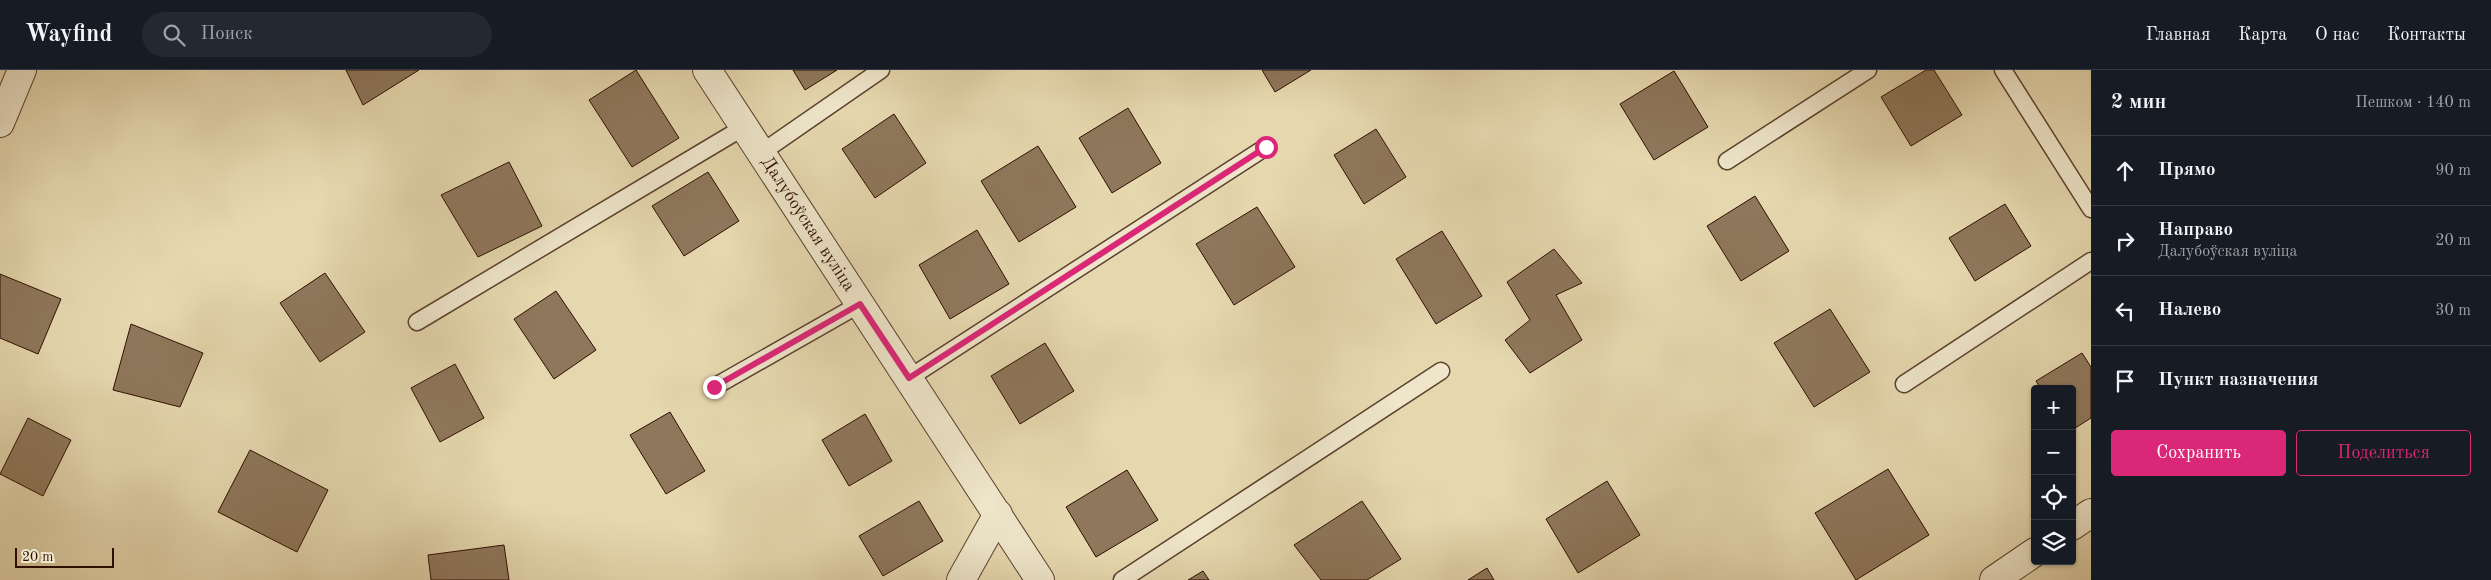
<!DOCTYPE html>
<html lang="ru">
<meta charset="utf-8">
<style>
body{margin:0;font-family:"Old Standard TT",serif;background:#242831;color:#f1f3f6}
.controls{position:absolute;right:15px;bottom:15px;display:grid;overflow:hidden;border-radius:5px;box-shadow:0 1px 4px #0004}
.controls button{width:45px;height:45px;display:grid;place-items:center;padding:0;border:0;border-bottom:1px solid #363941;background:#171b24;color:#f1f3f6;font:25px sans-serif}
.scale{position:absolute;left:15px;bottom:12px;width:99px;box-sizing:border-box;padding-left:5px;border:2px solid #2f0f02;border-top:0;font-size:14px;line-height:18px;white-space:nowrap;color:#2f0f02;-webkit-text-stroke:4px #eee5ca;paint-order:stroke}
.stop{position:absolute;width:15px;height:15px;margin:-11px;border:4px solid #db2777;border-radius:50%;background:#fff}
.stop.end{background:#db2777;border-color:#fff;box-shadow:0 1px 5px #0008}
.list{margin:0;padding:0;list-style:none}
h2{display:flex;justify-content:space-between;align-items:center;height:65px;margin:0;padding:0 20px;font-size:21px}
h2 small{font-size:16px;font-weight:400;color:#9ea1a6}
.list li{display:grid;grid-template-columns:32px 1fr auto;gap:15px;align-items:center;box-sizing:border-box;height:70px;padding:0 20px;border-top:1px solid #363941}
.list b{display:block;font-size:19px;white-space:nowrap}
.list p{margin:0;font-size:16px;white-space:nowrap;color:#9ea1a6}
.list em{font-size:16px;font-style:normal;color:#9ea1a6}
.actions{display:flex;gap:10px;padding:15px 20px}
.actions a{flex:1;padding:11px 0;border:1px solid #db2777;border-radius:5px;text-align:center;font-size:18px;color:#db2777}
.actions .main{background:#db2777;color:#fff}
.icon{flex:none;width:28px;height:28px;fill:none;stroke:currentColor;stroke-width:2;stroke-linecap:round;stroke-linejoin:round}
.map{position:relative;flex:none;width:2091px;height:510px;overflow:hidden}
header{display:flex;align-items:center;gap:30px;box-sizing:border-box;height:70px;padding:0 25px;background:#171b24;border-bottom:1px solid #363941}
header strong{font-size:24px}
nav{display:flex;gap:28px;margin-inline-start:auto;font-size:18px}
.search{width:350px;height:45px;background:#242831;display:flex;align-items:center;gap:12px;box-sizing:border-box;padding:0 18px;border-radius:28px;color:#9ea1a6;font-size:19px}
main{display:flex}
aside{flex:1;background:#171b24}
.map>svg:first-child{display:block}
.building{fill:#8e775b;stroke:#2f0f02}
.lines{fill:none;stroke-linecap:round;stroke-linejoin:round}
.service-casing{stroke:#5c412d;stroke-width:19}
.minor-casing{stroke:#5c412d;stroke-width:30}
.service{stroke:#eee5ca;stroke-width:16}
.minor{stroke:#eee5ca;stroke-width:28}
.route{stroke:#db2777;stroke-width:6}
.labels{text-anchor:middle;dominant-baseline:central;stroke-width:5;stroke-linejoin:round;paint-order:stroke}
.street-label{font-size:18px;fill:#2f0f02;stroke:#eee5ca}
</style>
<header>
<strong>Wayfind</strong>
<div class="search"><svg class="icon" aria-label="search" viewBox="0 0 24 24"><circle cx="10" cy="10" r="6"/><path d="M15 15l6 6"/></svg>Поиск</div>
<nav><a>Главная</a><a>Карта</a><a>О нас</a><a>Контакты</a></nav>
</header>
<main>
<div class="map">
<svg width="2091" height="510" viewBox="0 0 2091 510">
<rect width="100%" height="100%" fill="#e5d7ae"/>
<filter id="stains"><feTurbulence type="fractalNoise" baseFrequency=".004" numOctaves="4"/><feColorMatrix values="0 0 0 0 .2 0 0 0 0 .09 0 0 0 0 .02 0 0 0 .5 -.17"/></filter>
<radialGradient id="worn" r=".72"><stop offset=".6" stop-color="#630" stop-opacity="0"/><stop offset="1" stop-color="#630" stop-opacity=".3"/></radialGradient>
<g class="building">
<path d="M346,0H419L363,35Z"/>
<path d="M636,0L679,68L632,97L589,30Z"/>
<path d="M793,0H837L805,20Z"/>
<path d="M1262,0H1311L1275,22Z"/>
<path d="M1926,0H1934L1962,45L1911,76L1881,27Z"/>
<path d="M1674,1L1708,57L1654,90L1620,34Z"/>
<path d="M1128,38L1161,93L1112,123L1079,68Z"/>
<path d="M894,44L926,93L875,128L842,79Z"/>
<path d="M1376,59L1406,107L1364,134L1334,85Z"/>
<path d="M1038,76L1076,137L1019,172L981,111Z"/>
<path d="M509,92L542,156L478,187L441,125Z"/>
<path d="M708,102L739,151L684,186L652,136Z"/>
<path d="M1755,126L1789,181L1741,211L1707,156Z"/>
<path d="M2005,134L2031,176L1975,211L1949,168Z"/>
<path d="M1257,137L1295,197L1234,235L1196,174Z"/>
<path d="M977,160L1009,214L950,249L919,195Z"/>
<path d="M1442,161L1482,226L1436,254L1396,189Z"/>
<path d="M1554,179L1582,213L1556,225L1582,270L1530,303L1505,270L1530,250L1507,212Z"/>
<path d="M325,203L365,262L320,292L280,233Z"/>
<path d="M0,204L61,229L38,284L0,268Z"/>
<path d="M556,221L596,280L554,309L514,249Z"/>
<path d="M1830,239L1870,302L1814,337L1774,273Z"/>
<path d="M131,254L203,283L180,337L113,320Z"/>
<path d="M1045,273L1074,321L1020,354L991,306Z"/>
<path d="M2082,283L2091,297V348L2072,360V319H2041L2036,311Z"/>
<path d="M455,294L484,348L440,372L411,318Z"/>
<path d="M670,342L705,401L666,424L630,365Z"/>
<path d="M865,344L892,391L849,416L822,370Z"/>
<path d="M28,348L71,370L43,426L0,404Z"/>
<path d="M250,380L328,420L297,482L218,442Z"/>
<path d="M1888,399L1929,465L1856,510L1815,443Z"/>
<path d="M1127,400L1158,450L1096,487L1066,437Z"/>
<path d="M1607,411L1640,465L1578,503L1546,449Z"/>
<path d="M919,431L943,471L883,506L859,466Z"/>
<path d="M1362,431L1401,489L1367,510H1321L1294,475Z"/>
<path d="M504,475L509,510H431L428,485Z"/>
<path d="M1487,498L1494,510H1468Z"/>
<path d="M1203,501L1209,510H1188Z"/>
</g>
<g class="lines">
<defs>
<g id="service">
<path d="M2003,0L2091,139"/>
<path d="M761,83L881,0"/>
<path d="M1727,91L1868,0"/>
<path d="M417,252L744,57"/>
<path d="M909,308L1266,77"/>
<path d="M1904,314L2091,191"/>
<path d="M714,317L860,234"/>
<path d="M1122,510L1441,301"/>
</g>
<g id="minor">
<path d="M707,0L1040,510"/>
<path d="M0,53L22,0"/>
<path d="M2072,456L2091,443"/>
<path d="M961,510L998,444"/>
<path d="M1994,510L2035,482"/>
</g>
</defs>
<use href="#service" class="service-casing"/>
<use href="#minor" class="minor-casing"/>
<use href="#service" class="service"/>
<use href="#minor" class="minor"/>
</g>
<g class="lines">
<path class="route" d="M714,317L860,234L909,308L1266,77"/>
</g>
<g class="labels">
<g class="street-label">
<text transform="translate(808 154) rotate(57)">Далубоўская вуліца</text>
</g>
</g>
<rect width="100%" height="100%" filter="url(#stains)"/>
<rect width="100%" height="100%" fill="url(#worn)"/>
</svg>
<div class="controls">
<button>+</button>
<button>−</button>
<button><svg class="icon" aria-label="locate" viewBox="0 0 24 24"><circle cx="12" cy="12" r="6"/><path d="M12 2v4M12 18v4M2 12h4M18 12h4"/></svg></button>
<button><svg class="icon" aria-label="layers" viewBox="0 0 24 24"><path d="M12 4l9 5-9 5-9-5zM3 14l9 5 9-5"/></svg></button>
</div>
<div class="scale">20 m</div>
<div class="stop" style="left:1266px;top:77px"></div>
<div class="stop end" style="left:714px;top:317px"></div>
</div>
<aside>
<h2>2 мин<small>Пешком · 140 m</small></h2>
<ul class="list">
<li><svg class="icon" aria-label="ahead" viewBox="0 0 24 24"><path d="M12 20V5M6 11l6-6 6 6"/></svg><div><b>Прямо</b></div><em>90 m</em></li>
<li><svg class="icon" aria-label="right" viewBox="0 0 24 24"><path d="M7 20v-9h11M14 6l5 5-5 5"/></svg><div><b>Направо</b><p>Далубоўская вуліца</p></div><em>20 m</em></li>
<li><svg class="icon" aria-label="left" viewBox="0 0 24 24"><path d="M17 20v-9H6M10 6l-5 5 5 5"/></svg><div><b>Налево</b></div><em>30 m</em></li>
<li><svg class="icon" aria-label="arrive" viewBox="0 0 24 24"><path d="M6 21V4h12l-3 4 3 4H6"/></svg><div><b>Пункт назначения</b></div></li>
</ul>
<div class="actions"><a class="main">Сохранить</a><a>Поделиться</a></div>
</aside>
</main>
